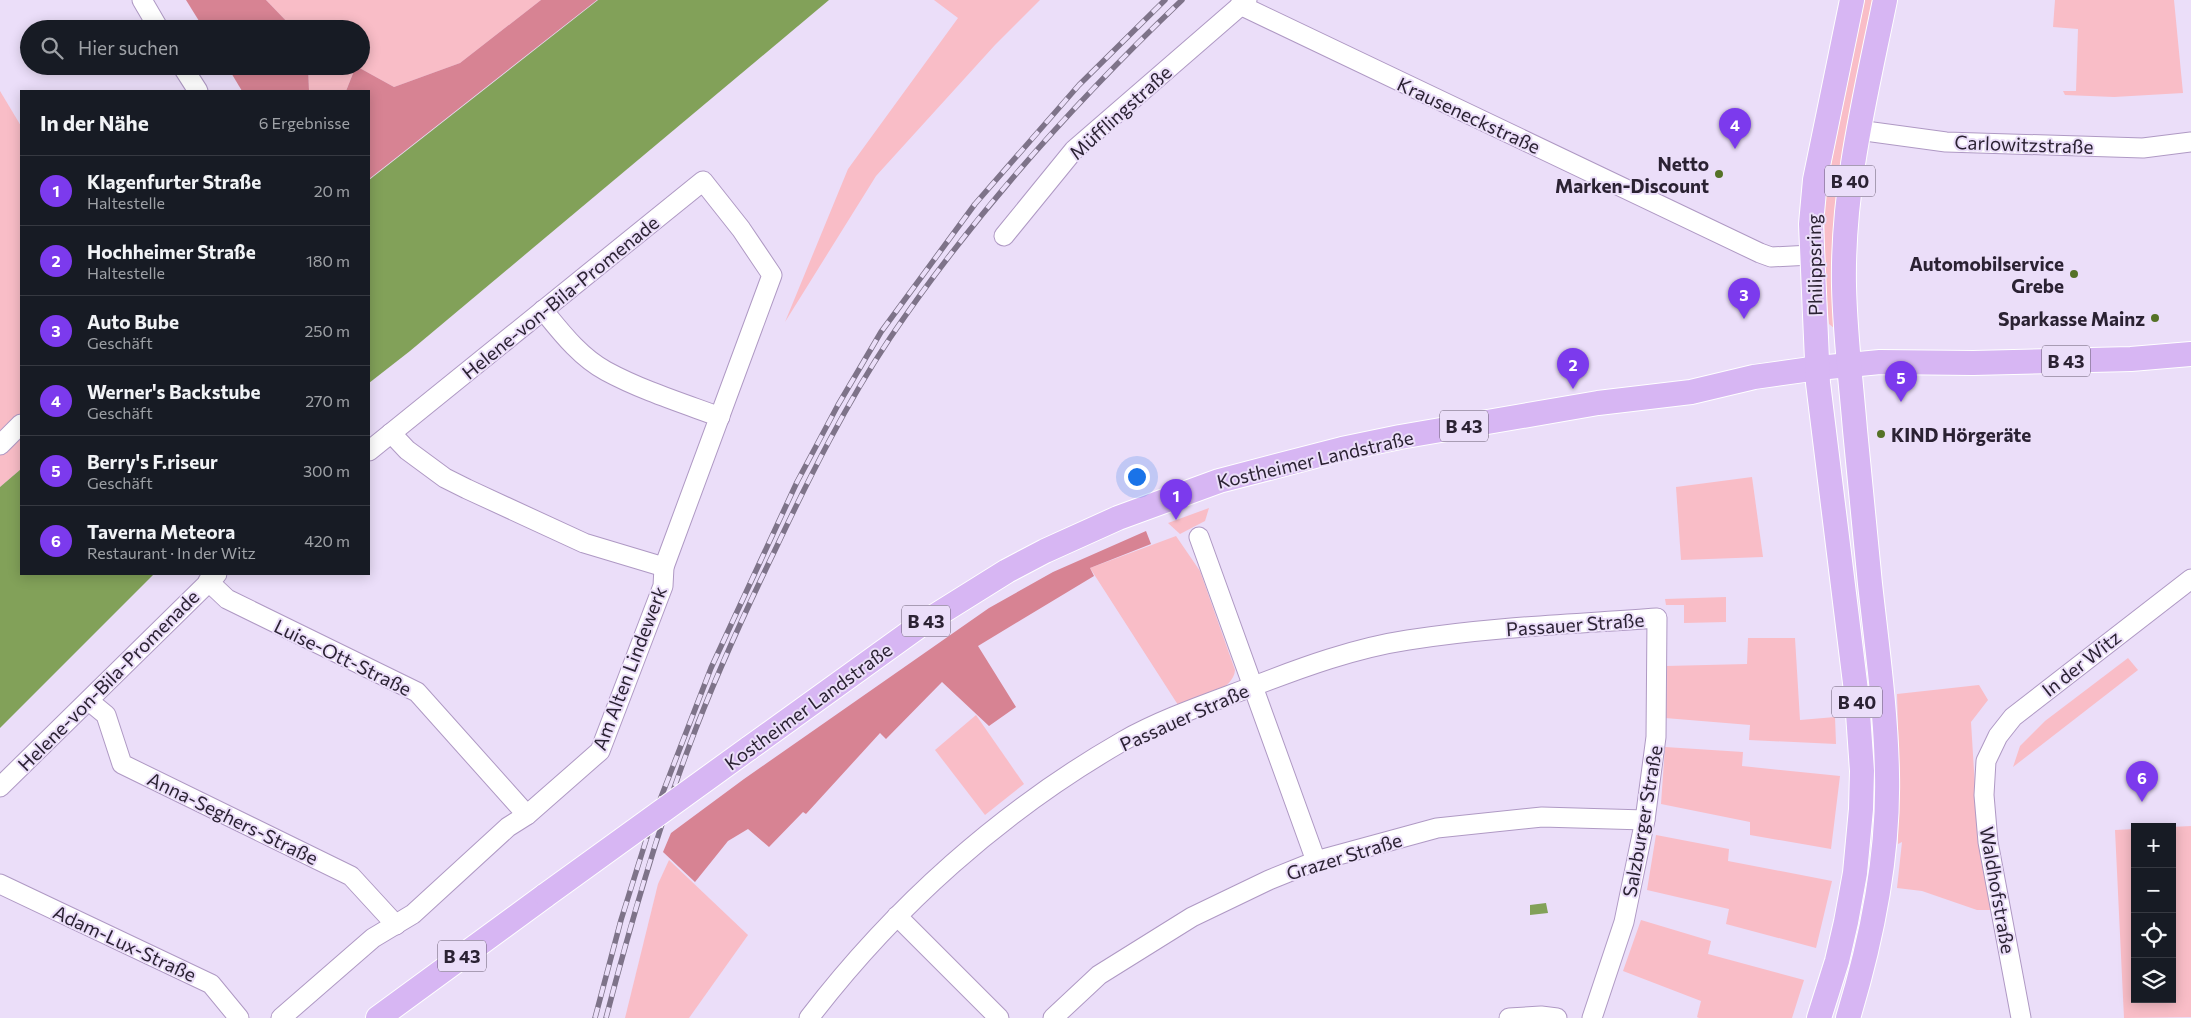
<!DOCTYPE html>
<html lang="de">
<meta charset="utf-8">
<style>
body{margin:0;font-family:Commissioner,sans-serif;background:#20242c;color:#f1f3f6}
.controls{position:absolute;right:15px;bottom:15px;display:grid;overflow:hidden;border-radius:0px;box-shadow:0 2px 12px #0003}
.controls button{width:45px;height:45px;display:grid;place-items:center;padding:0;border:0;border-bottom:1px solid #363941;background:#171b24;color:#f1f3f6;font:25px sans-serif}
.you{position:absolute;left:1136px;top:476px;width:18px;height:18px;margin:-12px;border:4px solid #fff;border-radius:50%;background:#1a73e8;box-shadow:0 0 0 8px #1a73e833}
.badge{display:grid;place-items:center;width:32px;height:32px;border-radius:50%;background:#7c3aed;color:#fff;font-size:16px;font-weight:700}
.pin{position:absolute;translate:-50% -41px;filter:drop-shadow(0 1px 2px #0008)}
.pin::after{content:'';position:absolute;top:26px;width:18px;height:15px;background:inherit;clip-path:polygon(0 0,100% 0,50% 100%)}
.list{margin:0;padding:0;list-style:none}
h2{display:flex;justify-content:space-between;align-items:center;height:65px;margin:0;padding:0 20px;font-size:21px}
h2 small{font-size:16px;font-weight:400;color:#9ea1a6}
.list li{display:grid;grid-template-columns:32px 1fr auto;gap:15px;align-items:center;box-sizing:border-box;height:70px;padding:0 20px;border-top:1px solid #363941}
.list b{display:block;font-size:19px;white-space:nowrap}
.list p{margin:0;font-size:16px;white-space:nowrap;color:#9ea1a6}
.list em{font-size:16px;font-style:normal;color:#9ea1a6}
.icon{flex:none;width:28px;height:28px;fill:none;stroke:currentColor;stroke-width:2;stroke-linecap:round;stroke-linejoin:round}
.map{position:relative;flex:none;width:2191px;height:1018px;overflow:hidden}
.search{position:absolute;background:#171b24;box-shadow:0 2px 12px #0003;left:20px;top:20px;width:350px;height:55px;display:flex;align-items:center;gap:12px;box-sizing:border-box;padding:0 18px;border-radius:28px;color:#9ea1a6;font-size:19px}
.panel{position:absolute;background:#171b24;box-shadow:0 2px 12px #0003;left:20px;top:90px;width:350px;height:485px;border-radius:0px}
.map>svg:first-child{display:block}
.green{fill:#f9bdc7}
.forest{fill:#d78393}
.water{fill:#82a159}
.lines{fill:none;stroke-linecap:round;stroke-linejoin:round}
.minor-casing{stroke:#af99c4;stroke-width:21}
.major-casing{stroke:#fff;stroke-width:26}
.minor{stroke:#fff;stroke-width:19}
.major{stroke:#d7b6f3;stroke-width:24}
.rail-casing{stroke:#7e7389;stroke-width:5.5}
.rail{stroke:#ebdef9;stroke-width:4;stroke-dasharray:11;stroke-linecap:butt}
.major-bridge-casing{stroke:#fff;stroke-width:26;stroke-linecap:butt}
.major-bridge{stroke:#d7b6f3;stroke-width:24}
.poi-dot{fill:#557227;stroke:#ebdef9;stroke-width:2}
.labels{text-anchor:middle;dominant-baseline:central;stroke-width:4;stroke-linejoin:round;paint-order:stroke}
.shield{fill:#ebdef9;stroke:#655a6e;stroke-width:1}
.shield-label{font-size:18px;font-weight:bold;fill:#2b2233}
.street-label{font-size:19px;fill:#2b2233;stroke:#ebdef9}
.poi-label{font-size:19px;font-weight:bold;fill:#2b2233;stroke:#ebdef9;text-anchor:end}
</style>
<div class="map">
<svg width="2191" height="1018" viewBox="0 0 2191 1018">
<rect width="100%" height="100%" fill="#ebdef9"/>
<g class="green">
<path d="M266,0H541L460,63L394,87L356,66L346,91H309L308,66H361V29H294Z"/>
<path d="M934,0H1040L995,45L876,176L785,322L848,169L958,18Z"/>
<path d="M1861,0H1877L1839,181H1836L1828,176Z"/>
<path d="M2055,0H2174L2183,93L2114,97L2065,95L2063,91H2076L2078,29L2053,27Z"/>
<path d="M0,91L21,126V469L0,487Z"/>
<path d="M1825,194L1840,196L1834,328L1829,324L1824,265Z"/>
<path d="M1752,477L1763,557L1681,560L1676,487Z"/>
<path d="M1209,508L1205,521L1180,534L1168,523Z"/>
<path d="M1176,536L1200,571L1235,670C1234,690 1197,701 1180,708L1090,568Z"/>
<path d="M1726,597V622L1684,623V605H1666L1665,599Z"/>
<path d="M1748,638H1795L1800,720L1835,717L1836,744L1749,740L1750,725L1665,718L1666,666L1747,664Z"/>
<path d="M2128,658L2138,670L2013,767L2020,746L2045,721Z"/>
<path d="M1979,685L1988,700L1971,722L1976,803L1993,910H1977L1922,891L1897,888L1902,842L1898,844L1899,760L1897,694Z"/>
<path d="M976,715L1024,784L985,815L935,750Z"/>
<path d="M1665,747L1743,752L1742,766L1840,776L1831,849L1750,835V822L1661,804Z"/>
<path d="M2191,826V1017L2124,1018L2115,830L2135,829V999H2172L2171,827Z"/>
<path d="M1656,835L1729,849L1728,861L1832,881L1816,948L1726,924L1729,909L1647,890Z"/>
<path d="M669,860L748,935L689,1018H625L658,884Z"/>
<path d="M1641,920L1711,941L1708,954L1804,980L1792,1018H1699L1697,1017L1701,1001L1623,971Z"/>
</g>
<g class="forest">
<path d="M186,0H266L294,29H204Z"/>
<path d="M541,0H597L369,179V91H346L356,66L394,87L460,63Z"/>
<path d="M227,66H308L309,91H242Z"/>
<path d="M1146,531L1151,544L1090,568L1094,576L978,646L1016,707L989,726L942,682L886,739L880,733L806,814L803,812L769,847L748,829L728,841L695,882L663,852L671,833L744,779L989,608L1053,572Z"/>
</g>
<g class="water">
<path d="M598,0H829L410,351L369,383V180Z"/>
<path d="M21,469V574H154L0,728V487Z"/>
<path d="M1546,903L1548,913L1530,915V905Z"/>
</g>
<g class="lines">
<defs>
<g id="minor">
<path d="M142,0L159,29"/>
<path d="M1240,5L1760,253L1771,257L1811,255"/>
<path d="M182,66L198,91"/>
<path d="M1858,130L1946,142L2143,148L2191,142"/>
<path d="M1004,236L1074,150L1247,0"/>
<path d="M543,310C561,332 580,357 606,371C641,390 682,403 720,417"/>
<path d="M391,433L407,450L445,478L467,489L584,543L664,567"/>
<path d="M0,445L21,424"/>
<path d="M1199,537L1316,861"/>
<path d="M208,581L227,599L417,692L527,815"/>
<path d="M89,701L106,715L122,764L351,876L396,925"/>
<path d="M0,787L217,574"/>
<path d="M0,884L211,984L239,1018"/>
<path d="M897,916L999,1018"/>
<path d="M281,1018L373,938L413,914L508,827L527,815L600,751L663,586L664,567L772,275L741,229L703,181L369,451"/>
<path d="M809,1018C894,907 1001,811 1123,741C1161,719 1212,702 1254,686C1303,667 1355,648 1408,640C1490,627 1574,624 1657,618L1656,737L1645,820L1624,922L1592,1018"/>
<path d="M1053,1018L1099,975L1192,917L1269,880L1316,861L1437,828L1542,817L1645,820"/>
<path d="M1509,1018L1541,1016L1557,1018"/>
<path d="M2021,1018L1988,842L1984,795L1986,761L1998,736L2013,717L2191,579"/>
</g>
<g id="major">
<path d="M748,749L919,626L1007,571L1045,551L1118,518L1219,481L1342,449L1400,437L1598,403L1691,392L1754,377L1818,368L1880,362L1973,363L2131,359L2191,354"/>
<path d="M378,1018L546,895"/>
<path d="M1819,1018L1837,961L1846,922L1855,873L1861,809L1862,771L1857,699L1818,383L1811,224L1815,180L1852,0"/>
<path d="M1848,1018C1872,939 1889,857 1887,774C1886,711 1877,647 1870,584C1865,533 1860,481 1855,430C1851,382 1845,334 1844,286C1842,188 1866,94 1885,0"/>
</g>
</defs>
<use href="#minor" class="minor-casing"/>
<use href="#major" class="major-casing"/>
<use href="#minor" class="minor"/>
<use href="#major" class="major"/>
<defs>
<g id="rail">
<path d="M595,1018L621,920L653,818L711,668L797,482L838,405L881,332L975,204L1079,85L1165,0"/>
<path d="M606,1018C630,926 656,834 690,744C715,677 745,612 776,548C810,476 846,404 890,338C974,214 1074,103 1182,0"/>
</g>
</defs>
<use href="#rail" class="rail-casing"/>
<use href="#rail" class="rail"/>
<defs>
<path id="major-bridge" d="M546,895L748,749"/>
</defs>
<use href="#major-bridge" class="major-bridge-casing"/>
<use href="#major-bridge" class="major-bridge"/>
</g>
<g class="poi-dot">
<circle cx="1719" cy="174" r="5"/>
<circle cx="2074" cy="274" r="5"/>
<circle cx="2155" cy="318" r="5"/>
<circle cx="1881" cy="434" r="5"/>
</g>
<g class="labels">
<g class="shield">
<rect x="1825" y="165.5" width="50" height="31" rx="4"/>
<rect x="2042" y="345.5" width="48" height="31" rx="4"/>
<rect x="1440" y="410.5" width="48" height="31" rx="4"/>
<rect x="902" y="605.5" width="48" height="31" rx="4"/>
<rect x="1832" y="686.5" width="50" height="31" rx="4"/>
<rect x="438" y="940.5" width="48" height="31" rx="4"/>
</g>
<g class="shield-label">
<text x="1850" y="181">B 40</text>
<text x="2066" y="361">B 43</text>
<text x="1464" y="426">B 43</text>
<text x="926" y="621">B 43</text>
<text x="1857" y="702">B 40</text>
<text x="462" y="956">B 43</text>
</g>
<g class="street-label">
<text transform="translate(1120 112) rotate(-42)">Müfflingstraße</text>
<text transform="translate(1469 115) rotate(25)">Krauseneckstraße</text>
<text transform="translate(2024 144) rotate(2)">Carlowitzstraße</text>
<text transform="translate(1814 265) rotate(-91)">Philippsring</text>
<text transform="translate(560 297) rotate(-39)">Helene-von-Bila-Promenade</text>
<text transform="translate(1315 459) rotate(-13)">Kostheimer Landstraße</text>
<text transform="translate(1575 624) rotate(-4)">Passauer Straße</text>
<text transform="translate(343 657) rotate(26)">Luise-Ott-Straße</text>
<text transform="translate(2081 663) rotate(-38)">In der Witz</text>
<text transform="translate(629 668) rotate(-69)">Am Alten Lindewerk</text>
<text transform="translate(108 680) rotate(-45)">Helene-von-Bila-Promenade</text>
<text transform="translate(808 706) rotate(-36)">Kostheimer Landstraße</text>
<text transform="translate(1184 717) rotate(-24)">Passauer Straße</text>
<text transform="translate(233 818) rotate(26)">Anna-Seghers-Straße</text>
<text transform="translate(1642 821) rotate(-80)">Salzburger Straße</text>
<text transform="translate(1344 856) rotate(-17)">Grazer Straße</text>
<text transform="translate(1998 890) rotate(80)">Waldhofstraße</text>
<text transform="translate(125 943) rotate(25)">Adam-Lux-Straße</text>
</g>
<g class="poi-label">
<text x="1709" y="163">Netto<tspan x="1709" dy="22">Marken-Discount</tspan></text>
<text x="2064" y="263">Automobilservice<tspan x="2064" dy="22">Grebe</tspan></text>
<text x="2145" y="318">Sparkasse Mainz</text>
<text x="1891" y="434" text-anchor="start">KIND Hörgeräte</text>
</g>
</g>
</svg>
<div class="controls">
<button>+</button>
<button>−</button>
<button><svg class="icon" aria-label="locate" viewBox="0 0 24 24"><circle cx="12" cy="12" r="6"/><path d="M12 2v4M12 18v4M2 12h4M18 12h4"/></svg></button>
<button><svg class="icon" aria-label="layers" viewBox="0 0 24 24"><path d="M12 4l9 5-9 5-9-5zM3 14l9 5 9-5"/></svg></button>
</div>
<div class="you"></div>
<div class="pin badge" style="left:1176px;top:520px">1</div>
<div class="pin badge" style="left:1573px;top:389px">2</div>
<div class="pin badge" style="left:1744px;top:319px">3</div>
<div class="pin badge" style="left:1735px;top:149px">4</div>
<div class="pin badge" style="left:1901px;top:402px">5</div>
<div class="pin badge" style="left:2142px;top:802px">6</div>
<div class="search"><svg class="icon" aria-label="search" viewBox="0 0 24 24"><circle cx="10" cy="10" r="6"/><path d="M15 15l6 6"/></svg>Hier suchen</div>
<section class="panel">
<h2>In der Nähe<small>6 Ergebnisse</small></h2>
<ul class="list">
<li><span class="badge">1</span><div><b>Klagenfurter Straße</b><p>Haltestelle</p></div><em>20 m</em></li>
<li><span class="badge">2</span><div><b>Hochheimer Straße</b><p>Haltestelle</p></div><em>180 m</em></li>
<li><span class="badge">3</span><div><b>Auto Bube</b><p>Geschäft</p></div><em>250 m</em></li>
<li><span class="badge">4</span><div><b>Werner's Backstube</b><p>Geschäft</p></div><em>270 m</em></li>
<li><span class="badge">5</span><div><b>Berry's F.riseur</b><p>Geschäft</p></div><em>300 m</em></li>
<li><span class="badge">6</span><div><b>Taverna Meteora</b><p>Restaurant · In der Witz</p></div><em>420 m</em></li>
</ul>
</section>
</div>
